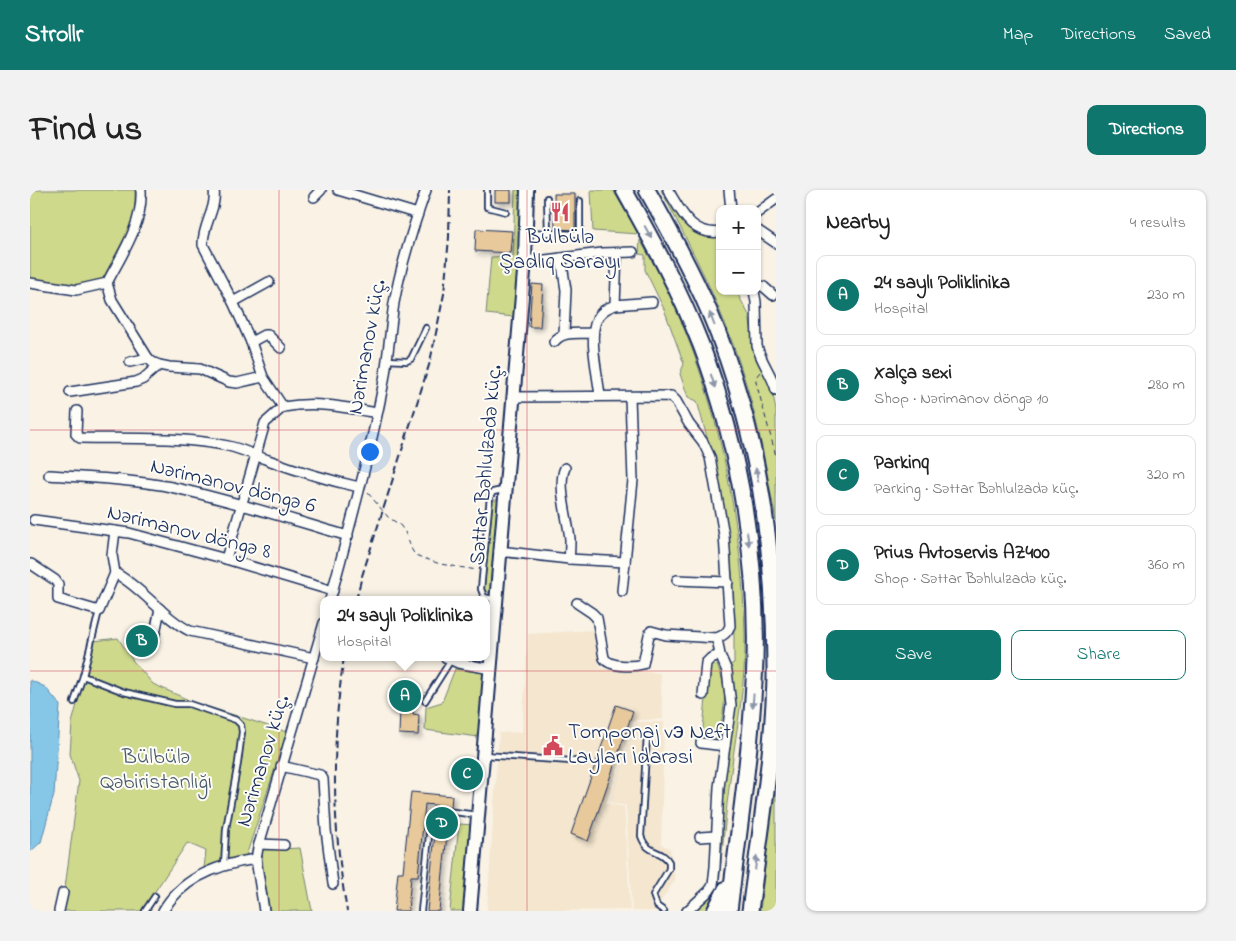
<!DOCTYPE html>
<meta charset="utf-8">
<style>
body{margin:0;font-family:"Indie Flower",sans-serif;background:#f2f2f2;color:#222}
.controls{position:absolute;right:15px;top:15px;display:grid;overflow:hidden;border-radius:10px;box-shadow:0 1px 4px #0004}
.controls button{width:45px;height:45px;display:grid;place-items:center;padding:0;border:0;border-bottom:1px solid #e0e0e0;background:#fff;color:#222;font:25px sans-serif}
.you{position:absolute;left:339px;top:261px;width:18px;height:18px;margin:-12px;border:4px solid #fff;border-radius:50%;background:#1a73e8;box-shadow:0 0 0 8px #1a73e833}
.badge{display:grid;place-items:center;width:32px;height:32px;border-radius:50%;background:#0f766e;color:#fff;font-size:16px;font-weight:700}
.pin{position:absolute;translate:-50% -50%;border:2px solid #fff;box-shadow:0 1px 5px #0006}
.popup{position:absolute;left:290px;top:406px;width:170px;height:65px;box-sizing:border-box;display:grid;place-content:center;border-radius:10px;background:#fff;filter:drop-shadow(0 1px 4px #0005);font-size:16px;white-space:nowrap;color:#767676}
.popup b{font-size:19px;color:#222}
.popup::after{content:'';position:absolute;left:50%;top:100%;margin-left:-10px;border:10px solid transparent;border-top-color:#fff}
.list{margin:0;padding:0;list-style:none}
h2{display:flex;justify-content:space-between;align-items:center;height:65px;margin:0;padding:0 20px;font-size:21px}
h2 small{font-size:16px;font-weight:400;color:#767676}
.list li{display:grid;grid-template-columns:32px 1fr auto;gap:15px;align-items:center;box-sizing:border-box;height:80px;margin:0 10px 10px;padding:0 10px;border:1px solid #e0e0e0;border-radius:10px}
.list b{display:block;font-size:19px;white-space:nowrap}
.list p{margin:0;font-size:16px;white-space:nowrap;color:#767676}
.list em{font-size:16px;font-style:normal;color:#767676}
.actions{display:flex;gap:10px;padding:15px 20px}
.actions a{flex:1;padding:11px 0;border:1px solid #0f766e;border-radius:10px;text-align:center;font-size:18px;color:#0f766e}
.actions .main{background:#0f766e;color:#fff}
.map{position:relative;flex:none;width:746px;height:721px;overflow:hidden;border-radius:10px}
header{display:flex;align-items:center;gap:30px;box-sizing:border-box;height:70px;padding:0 25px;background:#0f766e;color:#fff}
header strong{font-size:24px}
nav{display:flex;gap:28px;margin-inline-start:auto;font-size:18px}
.intro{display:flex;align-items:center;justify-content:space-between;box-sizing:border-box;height:120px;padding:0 30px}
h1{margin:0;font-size:35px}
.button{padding:12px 22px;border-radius:10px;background:#0f766e;color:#fff;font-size:18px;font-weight:700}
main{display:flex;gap:30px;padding:0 30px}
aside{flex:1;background:#fff;border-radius:10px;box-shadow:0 1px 4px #0004}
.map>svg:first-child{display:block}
.built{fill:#f4e6cf}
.green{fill:#cfd98c;stroke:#758475}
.water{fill:#86c7e7;stroke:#5b8ab0}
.building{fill:#e7c99b;stroke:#1b2f5e;filter:url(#shadow)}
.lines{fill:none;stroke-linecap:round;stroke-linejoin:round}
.service-casing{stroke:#1b2f5e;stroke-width:8}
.minor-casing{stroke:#1b2f5e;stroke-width:12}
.secondary-casing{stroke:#1b2f5e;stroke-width:16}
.motorway-casing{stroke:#1b2f5e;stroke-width:19}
.path{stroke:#1b2f5e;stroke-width:1;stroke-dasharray:5 4;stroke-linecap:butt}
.service{stroke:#fdfcf7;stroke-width:4.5}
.minor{stroke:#fdfcf7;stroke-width:9}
.secondary{stroke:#fdfcf7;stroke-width:12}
.motorway{stroke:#fdfcf7;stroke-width:15}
.rail{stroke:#1b2f5e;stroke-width:2;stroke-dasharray:8 4;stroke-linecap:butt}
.oneway{fill:#8c96aa}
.grid{fill:none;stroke:#d1495b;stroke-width:1;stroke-opacity:0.55}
.labels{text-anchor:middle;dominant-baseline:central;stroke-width:4;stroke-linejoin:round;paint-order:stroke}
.poi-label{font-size:22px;fill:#1b2f5e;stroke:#fdfcf7}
.street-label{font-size:22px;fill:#1b2f5e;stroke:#fdfcf7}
.park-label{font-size:22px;fill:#485a6a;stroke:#fdfcf7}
</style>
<header>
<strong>Strollr</strong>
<nav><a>Map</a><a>Directions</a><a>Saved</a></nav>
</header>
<div class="intro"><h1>Find us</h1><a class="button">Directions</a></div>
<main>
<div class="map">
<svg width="746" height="721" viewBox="0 0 746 721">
<defs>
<filter id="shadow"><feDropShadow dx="3" dy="3" stdDeviation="2.5" flood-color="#0004"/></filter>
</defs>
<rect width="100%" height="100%" fill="#f9f2e5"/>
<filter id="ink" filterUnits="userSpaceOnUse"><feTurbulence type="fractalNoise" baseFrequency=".02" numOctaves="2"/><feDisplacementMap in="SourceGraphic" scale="10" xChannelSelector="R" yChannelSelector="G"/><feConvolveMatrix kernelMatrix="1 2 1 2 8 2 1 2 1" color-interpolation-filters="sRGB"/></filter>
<g filter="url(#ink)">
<g class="built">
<path d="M565,440L570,478L630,483L633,529L604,530L576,613L594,617L600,720L457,721L469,543L492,542L498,444Z"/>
<path d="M606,532H634L631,654L640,659L645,690L624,721H602L596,616L579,612Z"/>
</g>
<g class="green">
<path d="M0,0H105V28L71,92L56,98L0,91Z"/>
<path d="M485,0H492V46L484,127L456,124L461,67L483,66Z"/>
<path d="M561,0H583L609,44L563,41Z"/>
<path d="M631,0H635C644,17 653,40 673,46C678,47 685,46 690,47V101H706L719,125L725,162L742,198L746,221V331C737,283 729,234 714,187C694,121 663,61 631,0Z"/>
<path d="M610,50C680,167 711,309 715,444C716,491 707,536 701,582C695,625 692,667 687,710L680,721H663L683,703L685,695L692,603L699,558L698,476L704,473C704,434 704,393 699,354C693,305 680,258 667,211L658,207L650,184L654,174L634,119L615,80V65L609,64Z"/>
<path d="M463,310H471L461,404L454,400Z"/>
<path d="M88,448L103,471L123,494L163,512L257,542L216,666L174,678L176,661L157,653L112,721H32L49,591L40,564L42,533L64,451Z"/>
<path d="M682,473L687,475C700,503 693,521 688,550L672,549L679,477Z"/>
<path d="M425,479L455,483L449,547L395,540L396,517L412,512Z"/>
<path d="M746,575V721H730Z"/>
<path d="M429,634L444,635L435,721H420Z"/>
<path d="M270,658L282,721H240L233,681L232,660Z"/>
</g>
<path class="water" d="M0,490L15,497L30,515L24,604L11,652L0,662Z"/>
<g class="building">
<rect x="465" y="0" width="16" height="12"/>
<path d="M524,4H545V40L525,39Z"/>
<path d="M446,39L482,41L480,63L445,61Z"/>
<path d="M502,94L513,95L510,137H499Z"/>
<path d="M361,497L381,498L380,518H383V524L389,525L388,545L369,544L370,520L360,519Z"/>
<path d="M586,515L603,521L558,651L541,644Z"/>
<path d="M381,602L422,606L421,617L395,614L388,686H381L378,721H364L368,682H373Z"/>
<path d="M409,624L419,625L409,721H397L407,625Z"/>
</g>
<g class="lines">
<defs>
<g id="service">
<path d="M457,0V17L476,22"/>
<path d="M498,42L518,43L517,8"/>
<path d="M518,43L547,44L550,43V11"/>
<path d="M357,170L377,171L381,169L396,138"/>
<path d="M466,410L454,407L451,399L460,307L463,302L473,300"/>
<path d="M53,486L94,502L145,514H159L206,530L211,535L212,542L208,573L196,639L194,676"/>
<path d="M395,511L421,470"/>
<path d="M44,512L53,486L69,421"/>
<path d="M617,546L611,646C618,666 631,658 639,672V679L623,705L627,716L634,721"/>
<path d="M455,565L556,572"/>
<path d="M115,721L125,706"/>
<path d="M391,721L401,627L403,622L409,620L447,625"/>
</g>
<g id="minor">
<path d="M111,0C113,34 92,64 77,93L82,110L118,168L122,172L129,175L139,177L170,179L199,192L207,193L233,187"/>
<path d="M184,0C187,19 172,36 173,55L203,112L221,152L233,187L253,217L235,233L196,369"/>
<path d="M308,0L388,24"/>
<path d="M638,0C651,21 661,46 690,42"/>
<path d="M699,0L701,19"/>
<path d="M284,7L291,0"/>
<path d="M727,23L746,9"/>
<path d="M727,40L746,53"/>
<path d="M587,63L585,115L622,112"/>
<path d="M531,68L536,100L534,144"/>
<path d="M495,70H515L572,63L603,62"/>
<path d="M0,93L46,100L77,93"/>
<path d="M727,94L734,97L743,105"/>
<path d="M724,101L726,112L727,156C731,172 742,184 746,200"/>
<path d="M203,112L239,92"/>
<path d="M221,152L234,145H238L251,158"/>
<path d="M524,152C533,140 549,144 563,143"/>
<path d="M100,172L118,168"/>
<path d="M40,202L106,192L113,189L129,175"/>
<path d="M570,206C568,186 558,145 567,129C571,121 577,118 585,115"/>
<path d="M482,207L641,206L646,211L659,234L673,252L680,267L694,345L700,436C697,443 694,445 687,448L636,445L621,441L619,445L613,474C603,477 579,477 574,468L567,428L562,423L547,413"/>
<path d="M253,217C287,211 314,217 347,223"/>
<path d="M47,221L46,244L50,248C99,249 150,246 198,256C212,259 224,265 238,270C268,281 298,290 329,297"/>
<path d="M535,278C527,294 538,330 540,349C540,355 540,362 539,369"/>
<path d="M19,285C59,288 101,289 141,297C201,310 259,329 318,346"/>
<path d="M4,330L99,343L196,369L303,401"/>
<path d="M85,341L82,365L85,383C113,398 132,427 160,441L284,468"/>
<path d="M469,361L539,369L595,372L603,290L600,207"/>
<path d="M1,374L25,390L28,394V409L69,421L85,383"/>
<path d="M647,390L698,392"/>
<path d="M592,401L595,372"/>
<path d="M300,410C319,339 339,268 353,196C358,169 360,141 364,113C371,74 383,37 396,0"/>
<path d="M123,453L130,419"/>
<path d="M415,467L428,473L461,479"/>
<path d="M673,505L676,473L681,468L690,465"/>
<path d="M671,553L695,556"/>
<path d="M251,576L290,585L293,589L296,640L303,694"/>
<path d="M670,647L686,646"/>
<path d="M229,654L254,655"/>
<path d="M29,721L33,703"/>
<path d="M133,721C152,687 190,674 226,669"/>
<path d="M234,721L226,669L228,658L294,433"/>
<path d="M657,721L679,701L683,695L685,677L689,597L701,515L697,481L690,465L687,448"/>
</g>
<path id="secondary" d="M440,721L495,70L497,0"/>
<g id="motorway">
<path d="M594,0C622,50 650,101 671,155C710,257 731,383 724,492C720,569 708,645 699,721"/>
<path d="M617,0C639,39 661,79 679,121C728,236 746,364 745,488C743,566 730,644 720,721"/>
<path d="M685,721L696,699"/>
</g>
</defs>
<use href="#service" class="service-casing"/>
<use href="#minor" class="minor-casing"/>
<use href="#secondary" class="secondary-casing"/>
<use href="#motorway" class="motorway-casing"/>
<g class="path">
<path d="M730,182L726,187V192L746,266"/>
<path d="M338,303L358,327L370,335L375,342L382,360L385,365L410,374L447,380"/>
</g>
<use href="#service" class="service"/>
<use href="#minor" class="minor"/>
<use href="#secondary" class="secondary"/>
<use href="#motorway" class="motorway"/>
<g class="rail">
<path d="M326,410L332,386L400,172L414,104L419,47L420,0"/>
<path d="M314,467C301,552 302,637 317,721"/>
</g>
</g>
<defs><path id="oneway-solid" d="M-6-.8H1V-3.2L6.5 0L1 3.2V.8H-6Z" transform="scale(1.25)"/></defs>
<g class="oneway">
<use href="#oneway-solid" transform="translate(618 42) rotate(61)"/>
<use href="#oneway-solid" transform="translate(682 129) rotate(-111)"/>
<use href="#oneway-solid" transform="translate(683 191) rotate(72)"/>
<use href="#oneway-solid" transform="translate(727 285) rotate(-101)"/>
<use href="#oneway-solid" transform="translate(718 349) rotate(82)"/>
<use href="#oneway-solid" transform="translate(723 511) rotate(95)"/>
<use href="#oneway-solid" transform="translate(726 673) rotate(-82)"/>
</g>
</g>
<path class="grid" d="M249,0V721M497,0V721M0,240H746M0,481H746"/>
<defs>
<symbol id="restaurant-bare" viewBox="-9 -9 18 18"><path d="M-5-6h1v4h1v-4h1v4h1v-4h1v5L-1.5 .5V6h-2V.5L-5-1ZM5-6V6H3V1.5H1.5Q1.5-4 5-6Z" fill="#d1495b" stroke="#fdfcf7" stroke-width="2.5" paint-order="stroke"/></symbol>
<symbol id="civic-bare" viewBox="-9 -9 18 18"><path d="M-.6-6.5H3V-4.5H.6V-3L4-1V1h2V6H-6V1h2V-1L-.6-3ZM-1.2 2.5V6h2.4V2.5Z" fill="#d1495b" stroke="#fdfcf7" stroke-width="2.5" paint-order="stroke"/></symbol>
</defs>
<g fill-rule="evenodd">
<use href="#restaurant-bare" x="516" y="8" width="28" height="28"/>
<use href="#civic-bare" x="509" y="542" width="28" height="28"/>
</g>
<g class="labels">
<g class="poi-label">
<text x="530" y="48">Bülbülə<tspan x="530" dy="25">Şadlıq Sarayı</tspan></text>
<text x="538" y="543" text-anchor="start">Tomponaj vэ Neft<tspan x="538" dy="25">Layları İdarəsi</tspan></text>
</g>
<g class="street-label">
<text transform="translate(338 157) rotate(-80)">Nərimanov küç.</text>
<text transform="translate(457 275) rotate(-85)">Səttar Bəhlulzadə küç.</text>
<text transform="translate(203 297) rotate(14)">Nərimanov döngə 6</text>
<text transform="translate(159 343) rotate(14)">Nərimanov döngə 8</text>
<text transform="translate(234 571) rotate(-73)">Nərimanov küç.</text>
</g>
<g class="park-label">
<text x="126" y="568">Bülbülə<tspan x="126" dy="25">Qəbiristanlığı</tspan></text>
</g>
</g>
</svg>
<div class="controls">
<button>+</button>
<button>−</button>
</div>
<div class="you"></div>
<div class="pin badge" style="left:375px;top:506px">A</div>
<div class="popup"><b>24 saylı Poliklinika</b>Hospital</div>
<div class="pin badge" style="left:112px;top:451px">B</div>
<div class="pin badge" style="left:437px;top:584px">C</div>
<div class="pin badge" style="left:412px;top:633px">D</div>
</div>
<aside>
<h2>Nearby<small>4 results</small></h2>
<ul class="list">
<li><span class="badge">A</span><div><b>24 saylı Poliklinika</b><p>Hospital</p></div><em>230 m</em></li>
<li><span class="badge">B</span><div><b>Xalça sexi</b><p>Shop · Nərimanov döngə 10</p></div><em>280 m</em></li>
<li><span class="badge">C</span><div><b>Parkinq</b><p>Parking · Səttar Bəhlulzadə küç.</p></div><em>320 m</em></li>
<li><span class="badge">D</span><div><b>Prius Avtoservis AZ400</b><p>Shop · Səttar Bəhlulzadə küç.</p></div><em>360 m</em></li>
</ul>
<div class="actions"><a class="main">Save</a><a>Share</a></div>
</aside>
</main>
